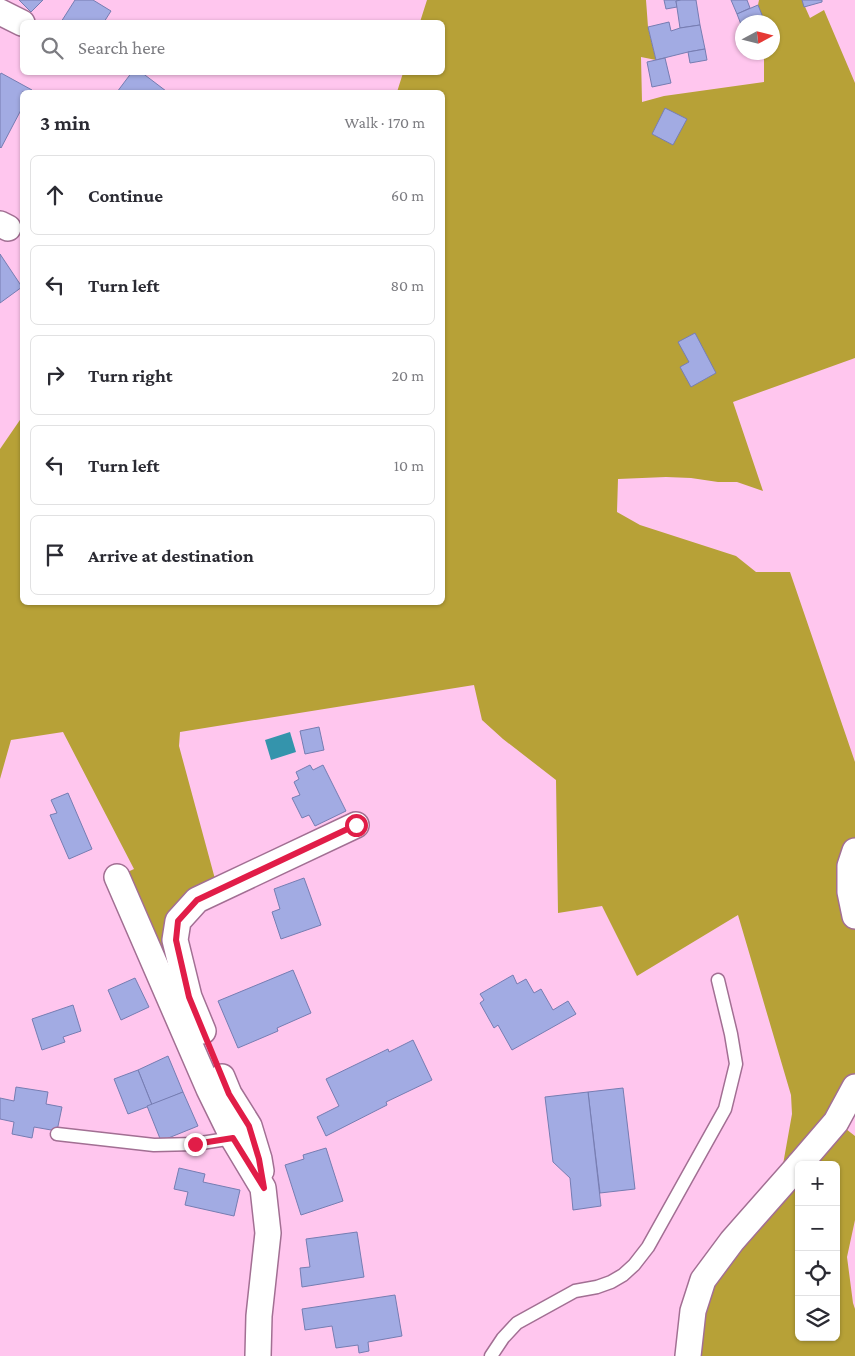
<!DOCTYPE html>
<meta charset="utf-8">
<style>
body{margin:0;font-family:"Crimson Pro",serif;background:#f7f7f7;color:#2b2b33}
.controls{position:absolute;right:15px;bottom:15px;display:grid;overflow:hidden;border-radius:8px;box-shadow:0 1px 4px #0004}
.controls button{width:45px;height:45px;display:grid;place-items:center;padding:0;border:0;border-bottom:1px solid #e1e1e2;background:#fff;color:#2b2b33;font:25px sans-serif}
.compass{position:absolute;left:735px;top:15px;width:45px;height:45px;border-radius:50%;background:#fff;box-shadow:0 1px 4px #0004;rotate:83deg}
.stop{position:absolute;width:15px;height:15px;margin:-11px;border:4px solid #e11d48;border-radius:50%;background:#fff}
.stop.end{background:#e11d48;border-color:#fff;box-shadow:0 1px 5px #0008}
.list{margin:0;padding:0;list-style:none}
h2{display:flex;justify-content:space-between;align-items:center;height:65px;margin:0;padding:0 20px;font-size:21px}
h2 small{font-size:16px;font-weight:400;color:#7c7c81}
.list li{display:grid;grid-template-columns:32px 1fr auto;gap:15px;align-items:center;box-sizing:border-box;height:80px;margin:0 10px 10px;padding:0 10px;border:1px solid #e1e1e2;border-radius:8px}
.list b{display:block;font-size:19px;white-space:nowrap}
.list em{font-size:16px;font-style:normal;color:#7c7c81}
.icon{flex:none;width:28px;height:28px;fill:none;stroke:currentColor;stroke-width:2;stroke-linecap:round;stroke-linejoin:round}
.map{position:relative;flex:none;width:855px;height:1356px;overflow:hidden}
.search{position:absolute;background:#fff;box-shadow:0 1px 4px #0004;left:20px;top:20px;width:425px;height:55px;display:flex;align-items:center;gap:12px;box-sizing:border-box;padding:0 18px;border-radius:8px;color:#7c7c81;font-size:19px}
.panel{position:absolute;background:#fff;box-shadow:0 1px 4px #0004;left:20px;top:90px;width:425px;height:515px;border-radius:8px}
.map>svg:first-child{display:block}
.forest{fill:#b7a137;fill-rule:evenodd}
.water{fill:#3494ac}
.building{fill:#a2abe3;stroke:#767db2}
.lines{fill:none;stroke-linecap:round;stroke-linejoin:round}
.lane-casing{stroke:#a26f93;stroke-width:15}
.street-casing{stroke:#a26f93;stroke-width:28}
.lane{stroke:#fff;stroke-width:12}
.street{stroke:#fff;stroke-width:25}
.route{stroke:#e11d48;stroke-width:6}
</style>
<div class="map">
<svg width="855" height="1356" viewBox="0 0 855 1356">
<rect width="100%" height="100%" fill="#ffc6ee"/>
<path class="forest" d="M427,0H646L648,27L656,60L641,57L642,102L664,96L764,82V53L772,52V22H764L758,5L759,0H802L810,18L824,10L855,83V358L733,402L763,491L737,482H718L691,478L666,477L618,479L617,512L640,525L736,556L756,572H790L855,762V1087L837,1122L855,1136V1220L847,1257L853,1303L855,1309V1356H688L693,1311L779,1187L792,1114L791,1095L738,915L637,976L602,906L558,913L556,780L503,739L482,720L474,685L180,732L179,746L218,890L178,921L170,1000L117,877L134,869L63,732L11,740L0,779V449L22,417V602H442V92H397L403,73L442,72V22H420ZM799,1165H836V1337H799Z"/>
<path class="water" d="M290,732L296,752L271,760L265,740Z"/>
<g class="building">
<path d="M19,0H43L31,12Z"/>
<path d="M75,0H93L111,11L104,22H61Z"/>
<path d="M664,0H681L676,1L677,7L666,9Z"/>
<path d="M681,0H696L700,25L680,28L676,1Z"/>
<path d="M731,0H747L750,8L737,14Z"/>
<path d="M802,0H822V2L804,7Z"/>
<path d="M758,5L764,20L758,22H742V27L737,14Z"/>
<path d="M669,22L671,31L680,28L700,25L705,49L688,52L656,60L648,27Z"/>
<path d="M705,49L707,60L690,63L688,52Z"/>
<path d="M665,58L671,83L652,87L647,62Z"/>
<path d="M132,72H141L166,91L165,92H117Z"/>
<path d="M1,73L32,90L31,92H22V108L1,148L0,147V75Z"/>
<path d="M665,108L687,119L673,145L652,134Z"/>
<path d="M0,254L22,287L0,303Z"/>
<path d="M695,333L716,373L691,387L680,367L689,362L678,342Z"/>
<path d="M319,727L324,750L305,754L300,731Z"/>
<path d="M310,765L313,770L323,765L346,811L315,826L309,815L302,818L292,798L300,795L294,782L299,779L296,772Z"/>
<path d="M68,793L92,849L69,859L50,815L57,813L51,800Z"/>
<path d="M304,878L321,925L281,939L272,912L280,909L274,889Z"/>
<path d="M293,970L311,1013L277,1028L278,1031L238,1048L218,1001Z"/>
<path d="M513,975L517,984L526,979L534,993L541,989L553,1010L568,1001L576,1014L512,1050L498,1025L494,1028L480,1003L484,1000L480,994Z"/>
<path d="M135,978L149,1007L121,1020L108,990Z"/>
<path d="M73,1005L81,1031L63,1037L65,1042L42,1050L32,1019Z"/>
<path d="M413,1040L432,1080L386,1102L387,1105L326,1136L317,1117L339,1106L326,1079L388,1049L389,1052Z"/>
<path d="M168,1056L183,1092L152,1105L138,1070Z"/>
<path d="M138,1070L152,1105L128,1114L114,1079Z"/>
<path d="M16,1087L48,1092L46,1104L62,1107L57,1131L34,1127L32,1138L12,1134L14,1122L0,1119V1098L14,1101Z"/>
<path d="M623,1088L635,1189L600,1193L588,1092Z"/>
<path d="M183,1092L198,1126L161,1141L147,1106Z"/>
<path d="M588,1092L601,1206L573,1210L570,1178L553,1162L545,1097Z"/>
<path d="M326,1148L343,1201L301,1215L285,1165L304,1159L303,1155Z"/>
<path d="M179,1168L205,1174L203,1182L240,1190L234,1216L185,1205L188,1192L174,1189Z"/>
<path d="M357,1232L364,1277L302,1287L300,1268L310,1267L306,1239Z"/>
<path d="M395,1295L402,1336L368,1342L369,1351L359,1353L358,1345L336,1348L332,1326L305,1330L302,1309Z"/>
</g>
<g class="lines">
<defs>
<g id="lane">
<path d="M57,1134L154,1145L195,1144L233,1138"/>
<path d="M491,1356L503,1338L517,1323L575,1291L597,1287L611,1282L623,1275L634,1265L648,1247L725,1109L736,1064L731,1034L718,980"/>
</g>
<g id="street">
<path d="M0,12L22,23"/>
<path d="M0,224L8,228"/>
<path d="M855,851L850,866V892L855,916"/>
<path d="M117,877L209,1089L233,1138L263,1188L268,1233L259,1316L258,1356"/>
<path d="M203,1031L189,997L175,940L178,921L197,900L356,825"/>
<path d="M222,1077L229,1094L249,1126L259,1159L261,1171"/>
<path d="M799,1165L836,1122L855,1087"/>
<path d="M688,1356L693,1311L703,1280L732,1241L799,1165"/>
</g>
</defs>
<use href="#lane" class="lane-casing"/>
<use href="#street" class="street-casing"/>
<use href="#lane" class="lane"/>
<use href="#street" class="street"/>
</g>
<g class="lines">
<path class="route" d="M195,1144L233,1138L264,1188L259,1159L249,1126L229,1094L189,997L176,940L178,921L197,900L356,825"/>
</g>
</svg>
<div class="controls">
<button>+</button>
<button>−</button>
<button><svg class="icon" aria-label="locate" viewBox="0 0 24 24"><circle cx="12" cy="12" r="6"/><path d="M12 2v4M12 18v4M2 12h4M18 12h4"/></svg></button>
<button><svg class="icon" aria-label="layers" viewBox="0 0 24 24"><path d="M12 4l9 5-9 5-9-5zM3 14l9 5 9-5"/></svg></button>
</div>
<svg class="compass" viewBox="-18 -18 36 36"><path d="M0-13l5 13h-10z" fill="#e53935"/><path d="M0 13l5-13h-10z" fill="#7c7c81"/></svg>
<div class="stop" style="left:356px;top:825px"></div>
<div class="stop end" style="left:195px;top:1144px"></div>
<div class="search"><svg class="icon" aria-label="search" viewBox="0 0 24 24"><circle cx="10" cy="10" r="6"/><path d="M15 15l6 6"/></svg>Search here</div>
<section class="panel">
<h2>3 min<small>Walk · 170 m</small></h2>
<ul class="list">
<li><svg class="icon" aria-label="ahead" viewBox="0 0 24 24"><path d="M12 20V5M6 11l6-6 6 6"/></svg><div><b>Continue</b></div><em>60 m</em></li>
<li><svg class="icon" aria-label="left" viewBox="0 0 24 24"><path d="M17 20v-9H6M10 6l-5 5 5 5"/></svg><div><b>Turn left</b></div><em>80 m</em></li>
<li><svg class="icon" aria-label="right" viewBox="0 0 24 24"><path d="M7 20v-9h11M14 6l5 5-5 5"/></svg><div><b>Turn right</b></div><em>20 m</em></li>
<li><svg class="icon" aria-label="left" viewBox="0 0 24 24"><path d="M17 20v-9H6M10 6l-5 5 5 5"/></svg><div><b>Turn left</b></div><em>10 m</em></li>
<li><svg class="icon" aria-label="arrive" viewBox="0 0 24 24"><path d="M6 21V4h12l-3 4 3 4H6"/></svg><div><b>Arrive at destination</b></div></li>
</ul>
</section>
</div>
